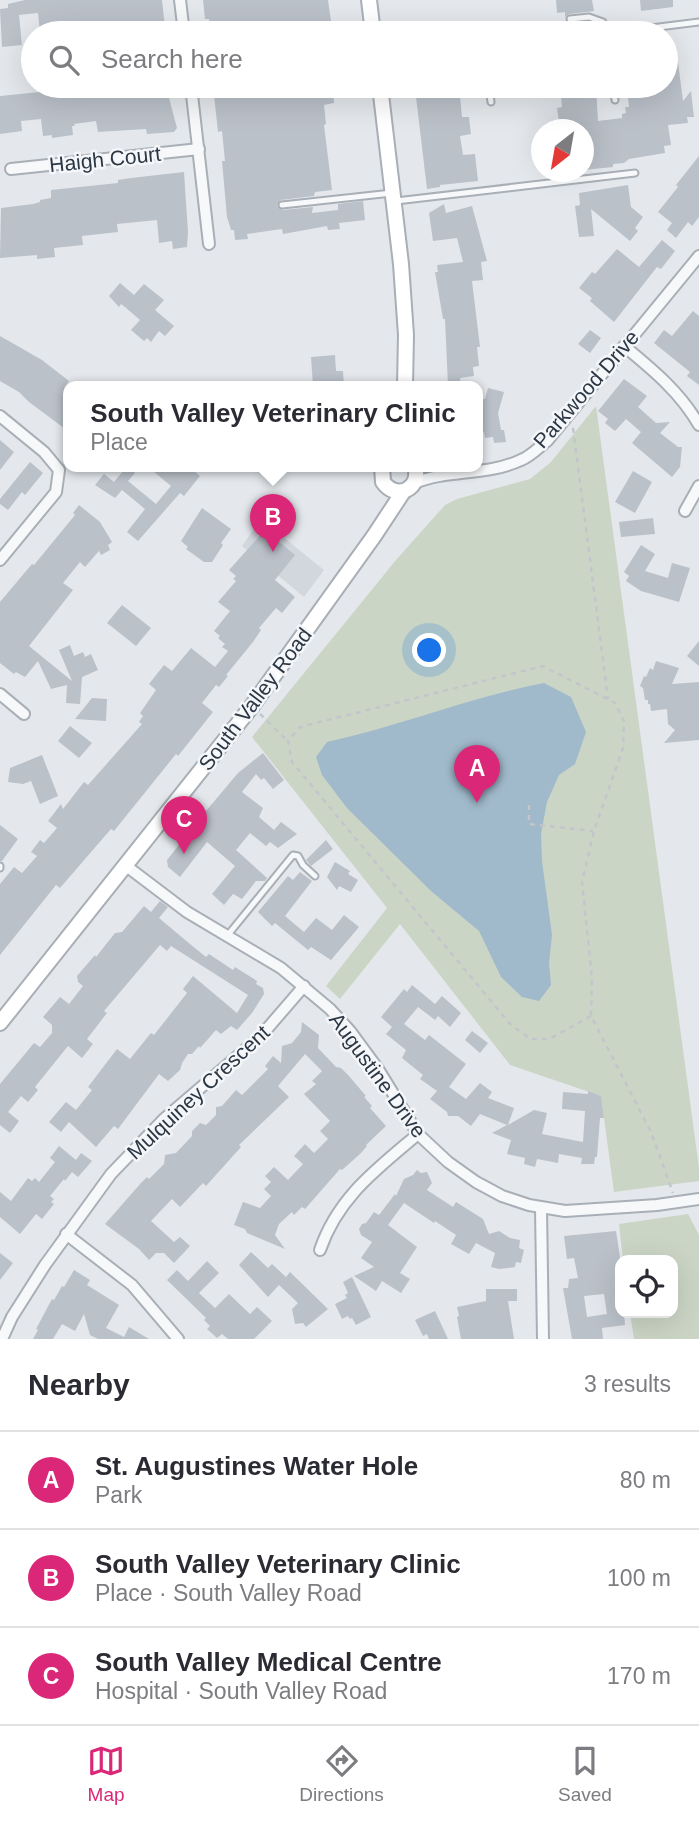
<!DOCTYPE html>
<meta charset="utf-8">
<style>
body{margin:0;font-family:Helvetica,sans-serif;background:#f2f2f3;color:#2b2b33}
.controls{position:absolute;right:21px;bottom:21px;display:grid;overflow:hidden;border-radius:14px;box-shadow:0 7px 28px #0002}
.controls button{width:63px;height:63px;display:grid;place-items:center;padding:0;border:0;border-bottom:2px solid #e1e1e2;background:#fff;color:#2b2b33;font:35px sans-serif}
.compass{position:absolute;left:531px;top:119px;width:63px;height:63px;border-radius:50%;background:#fff;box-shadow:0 7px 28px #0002;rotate:211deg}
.you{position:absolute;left:430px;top:651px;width:24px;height:24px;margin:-18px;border:5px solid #fff;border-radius:50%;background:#1a73e8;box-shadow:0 0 0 10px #1a73e833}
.badge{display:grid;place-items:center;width:46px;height:46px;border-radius:50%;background:#db2777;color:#fff;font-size:23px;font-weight:700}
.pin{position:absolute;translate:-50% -58px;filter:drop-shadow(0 2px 4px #0008)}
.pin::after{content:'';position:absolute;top:37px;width:24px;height:21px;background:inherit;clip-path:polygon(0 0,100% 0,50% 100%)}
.popup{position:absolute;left:63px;top:381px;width:420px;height:91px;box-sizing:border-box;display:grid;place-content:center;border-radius:14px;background:#fff;filter:drop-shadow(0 2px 5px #0005);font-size:23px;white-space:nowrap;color:#7c7c81}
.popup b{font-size:26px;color:#2b2b33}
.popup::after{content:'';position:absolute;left:50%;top:100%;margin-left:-14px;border:14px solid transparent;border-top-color:#fff}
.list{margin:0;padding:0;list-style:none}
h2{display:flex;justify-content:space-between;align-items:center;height:91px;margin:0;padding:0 28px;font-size:30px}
h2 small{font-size:23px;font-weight:400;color:#7c7c81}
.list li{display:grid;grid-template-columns:46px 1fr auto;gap:21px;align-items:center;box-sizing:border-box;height:98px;padding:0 28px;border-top:2px solid #e1e1e2}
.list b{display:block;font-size:26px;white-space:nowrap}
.list p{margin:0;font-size:23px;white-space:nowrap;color:#7c7c81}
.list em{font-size:23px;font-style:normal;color:#7c7c81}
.icon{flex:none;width:38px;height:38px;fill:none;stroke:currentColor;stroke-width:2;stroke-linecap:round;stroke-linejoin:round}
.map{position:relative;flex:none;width:699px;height:1339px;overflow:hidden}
.search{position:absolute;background:#fff;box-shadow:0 7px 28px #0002;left:21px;right:21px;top:21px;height:77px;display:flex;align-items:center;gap:18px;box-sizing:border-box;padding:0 24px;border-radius:38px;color:#7c7c81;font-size:26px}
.sheet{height:385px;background:#fff}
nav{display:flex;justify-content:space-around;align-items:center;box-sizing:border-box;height:98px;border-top:2px solid #e1e1e2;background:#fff;font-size:19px;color:#7c7c81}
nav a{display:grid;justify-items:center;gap:4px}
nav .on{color:#db2777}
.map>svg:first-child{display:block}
.built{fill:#d2d7de}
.green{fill:#cbd5c5}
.water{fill:#a0b9cb}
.building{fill:#bbc1c9;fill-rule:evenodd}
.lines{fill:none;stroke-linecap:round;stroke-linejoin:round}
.lane-casing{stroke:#a9afb6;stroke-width:9}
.street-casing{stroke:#a9afb6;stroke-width:14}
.secondary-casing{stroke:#a9afb6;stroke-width:18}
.path{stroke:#c2c6cb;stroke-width:2.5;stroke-dasharray:5 5;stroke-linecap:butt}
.lane{stroke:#f7f8fa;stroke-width:5}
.street{stroke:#f7f8fa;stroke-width:10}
.secondary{stroke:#fff;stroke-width:14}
.labels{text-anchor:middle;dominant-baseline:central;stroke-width:5;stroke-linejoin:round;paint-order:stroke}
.street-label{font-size:21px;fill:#2c3744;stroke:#f4f6f9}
</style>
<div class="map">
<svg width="699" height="1339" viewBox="0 0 699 1339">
<rect width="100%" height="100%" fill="#e4e8ec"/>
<path class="built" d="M261,519L324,570L304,597L242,546Z"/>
<g class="green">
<path d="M596,406L699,1168V1181L614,1192L601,1096L510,1065L400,924L340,999L326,986L387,908L252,737L396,560L445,505L457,499L530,479L551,462Z"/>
<path d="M688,1214L699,1235V1339H634L630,1313H673V1260H623L619,1224Z"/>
</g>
<path class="water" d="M544,683L571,697L586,732L575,764L559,775L547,802L541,834L542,861L552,935L549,963L551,985L539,1001L522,997L501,977L479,931L431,891L347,808L322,775L316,757L327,742C400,726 470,697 544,683Z"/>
<g class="building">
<path d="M25,0H162L165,28L148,30V24L124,27L125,33H75V29L40,33L38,13L19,15L22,45L2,47L0,9L8,8V4Z"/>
<path d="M203,0H328L331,21L319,23L320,30L297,33H210L209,19H205Z"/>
<path d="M556,0H592L594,11L569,14L565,17V12L557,13Z"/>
<path d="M640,0H673V7L641,11Z"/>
<path d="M566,22L570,24L580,23L582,33H567Z"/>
<path d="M676,47L683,101L691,91L694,117H687L688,123L668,125L671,145L664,146L665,153L629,159L624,163L613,164V167L584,170V130H567L566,121L559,122L557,108L562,107L560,86H596L598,121L622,118V114L626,113L625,107H629L627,88H631L630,86H666V49Z"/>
<path d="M78,86H165L167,98H169L177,128L174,132L147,134L146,129L98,132L96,121L74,124L75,126H72L73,135L52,138V135L43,136L41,119L21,121L22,131L0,134V96L79,88Z"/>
<path d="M213,86H244V93L275,89L274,86H305L306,91L333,88L334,103L324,105L326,124L324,125L332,190L315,192L314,196L281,200L277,206L283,210L313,207L312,213L338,210V204L363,201L365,220L339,223L340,229L328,230L327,226L283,234L282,229L247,234L248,239L235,240L234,230H231L227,217L222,161H225L222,131L218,132Z"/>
<path d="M447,86H459L462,117H469L471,134L460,136L463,155L475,154L478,181L440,185V187L427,189L416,97L403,91Z"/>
<path d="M699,156V217L692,226L688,222L676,238L667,230L672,223L658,212L678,187L676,185Z"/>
<path d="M184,172L188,232L187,247L173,249L172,241L159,243L157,220L117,224L118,232L82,236L83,245L54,248L55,257L37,259V255L0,258L1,208L33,204L40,202V200L51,198V190L118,183V180L131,178Z"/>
<path d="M628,185L631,207L643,217L635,228L638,231L630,241L591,209L594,236L579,237L575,206L580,205L579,193Z"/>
<path d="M444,204L446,213L472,206L487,261L481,262L483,280L472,281L480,347H477L479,366L473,367L474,376L460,378L461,385L455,386H448L445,319H443L435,272H438L437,265L463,262L457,238L433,241L429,213Z"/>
<path d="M662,240L675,251L661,269L657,267L614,322L590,301L592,298L579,288L592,272L595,274L617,249L639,267Z"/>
<path d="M120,283L134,295L144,284L164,300L155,310L174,326L165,336L159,331L151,342L147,338L144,341L131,330L140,320L125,307L121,304L119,307L109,296Z"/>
<path d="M693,311L699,316V385L687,376L690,372L654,343L664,330L672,336Z"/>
<path d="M590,330L601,338L590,353L578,344Z"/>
<path d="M0,336L42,360L69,381L64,388L68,392V431L29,402L19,392L0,381Z"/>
<path d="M335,355L336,371H343L344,386H313L311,357Z"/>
<path d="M624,379L647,396L638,407L656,423L670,422L660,433L678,447H682L680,467L672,477L632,443L641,432L626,419L615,431L605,423L608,419L598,411Z"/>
<path d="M488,388L504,392L498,413L501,430H504L506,442L494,443L493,437L485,438L484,432L478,428V420L482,414L478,408V400L485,399Z"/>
<path d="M0,440L14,452L0,470Z"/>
<path d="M30,462L43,473L25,495L22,492L8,510L0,504V499Z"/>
<path d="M127,466L135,473L128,481L156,504L171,486L147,466H188L200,476L184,496L180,493L138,541L127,532L145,509L122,490L115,498L95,485L104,474L114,482Z"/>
<path d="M252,466H282L277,478Z"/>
<path d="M633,471L652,482L635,513L615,502Z"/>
<path d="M79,505L100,522L112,542L108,545L110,550L101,555L99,551L85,567L80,562L63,583L73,590L29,646L72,681L59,650L70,645L74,656L83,652L85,657L91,654L98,670L82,677L80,704L66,703L67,685L51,689L38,661L25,677L16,672L14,674L0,663V602L32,564L34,565L75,515L73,513Z"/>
<path d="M202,508L231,529L221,543L223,545L212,562H204L186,549L188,547L181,541Z"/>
<path d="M653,518L655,534L621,537L619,522Z"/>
<path d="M265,530L295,555L275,580L295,597L282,613L276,608L259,628L261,630L253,642L226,675L228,676L219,687L216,685L202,703L213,712L178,756L176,754L114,831L111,829L60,888L56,885L0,955V884L14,867L22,873L37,856L31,852L40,840L44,843L57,828L48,821L61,804L63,809L84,782L88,785L142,724L139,722L143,716L140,713L156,690L149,684L164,665L172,671L191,648L215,667L228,651L222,647L225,644L218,638L220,636L214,631L230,611L218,602L236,581L233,579L236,576L229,570Z"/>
<path d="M641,545L655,554L645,571L668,578L672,563L690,568L679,602L641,591L626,581L629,576L624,572Z"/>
<path d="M122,605L151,628L136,646L107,623Z"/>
<path d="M699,641V666L687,656Z"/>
<path d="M656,661L679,668L672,684L699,682V740L664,743L675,730L668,724L667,709L651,711L650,704H648V700H645L643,688L640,686L644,676L646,677L650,668L653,670Z"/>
<path d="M92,698L107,699L106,721L75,719Z"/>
<path d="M70,726L92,743L79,758L58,741Z"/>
<path d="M263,753L284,780L273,789L264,778L261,780L256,774L242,792L263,808L259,817L274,830L281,822L297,834L278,848L270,842L266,846L250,833L236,850L267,878L265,881H256L242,899L233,894L224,905L212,894L235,866L207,842L180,877L168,867L167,860L193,827L203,809L206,811L238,773Z"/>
<path d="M42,755L58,796L40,804L31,781L23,784L8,782L10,768Z"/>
<path d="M0,825L18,839L2,861H0Z"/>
<path d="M326,840L333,849L311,866L306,860Z"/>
<path d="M335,862L350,871L348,874L358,880L351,892L339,886L337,890L327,877Z"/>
<path d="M300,872L312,881L285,916L304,932L316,918L332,930L344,915L359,927L331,960L311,947L308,950L275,923L272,926L258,912L288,876L293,880Z"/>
<path d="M160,901L168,907L159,918L190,944L206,957L209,954L233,970L235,967L257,981L256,984L263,988L264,994L252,1013L237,1030L231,1026L221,1034L216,1030L200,1048L199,1046L192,1054H188L182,1063L180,1070L168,1081L159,1074L118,1129L114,1126L96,1147L69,1122L61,1132L49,1122L66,1102L76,1110L92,1090L88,1087L117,1049L130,1059L151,1033L154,1035L187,993L183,989L193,976L237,1013L248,995L171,946L167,951L160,945L104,1011L107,1013L87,1039L93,1044L82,1058L68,1046L35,1087L38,1090L28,1102L21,1096L8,1112L19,1121L10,1133L0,1125V1084L34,1043L40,1047L52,1033V1025L43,1017L60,997L69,1004L83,986L78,982L77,976L95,955L96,957L115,933L122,932L144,906L151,912Z"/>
<path d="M412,985L435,1004L442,996L461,1013L450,1027L438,1016L435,1020L418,1007L404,1024L425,1040L429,1035L466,1064L449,1087L466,1099L480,1083L492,1092L488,1098L514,1108L508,1125L534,1110L547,1113L542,1134L583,1142L585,1111L562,1109L563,1092L588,1094V1091L601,1096L604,1118H600L597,1157H595L594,1164H581L582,1158L559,1154L558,1163L537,1159L535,1167L524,1164L525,1158L507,1154L511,1140L492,1133L507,1125L480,1114L471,1126L458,1116H448L447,1112L430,1099L437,1091L420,1079L423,1075L402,1058L406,1050L386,1034L392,1027L381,1017L404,989L407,992Z"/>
<path d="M302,1022L319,1035L318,1048L336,1067L341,1068L349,1076L366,1096L364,1097L372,1106L370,1108L386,1126L366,1145L367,1146L360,1154L342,1170L340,1169L305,1209L302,1207L294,1215L292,1212L279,1224L275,1235L285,1249L247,1233L245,1229L234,1225L243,1202L260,1208L271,1196L264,1189L271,1182L265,1176L274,1167L288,1180L303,1164L294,1156L305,1144L314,1153L328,1139L320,1131L330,1121L304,1094L316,1084L312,1081L322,1071L305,1054L278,1086L289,1097L239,1145L241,1147L206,1186L203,1183L180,1207L172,1199L151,1221L174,1242L180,1237L190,1246L174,1263L164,1253H156L149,1260L139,1249L105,1224L141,1183L147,1177L149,1179L164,1164L165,1155L176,1153L192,1136V1131L200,1123L206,1125L216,1115V1107L222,1106L236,1090L242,1095L268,1069L265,1066L273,1056L281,1063L282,1046L292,1043L301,1032Z"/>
<path d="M472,1031L488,1043L480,1053L465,1040Z"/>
<path d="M59,1146L76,1160L81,1153L92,1161L78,1177L72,1172L65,1181L64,1179L50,1196L54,1199L51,1202L54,1204L42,1219L36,1214L20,1234L0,1217V1192L11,1201L28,1178L32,1181L35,1178L39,1182L55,1162L50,1158Z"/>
<path d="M417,1170L421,1173L427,1172L432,1183L427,1190L453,1207L456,1202L483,1219L489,1234L499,1231L510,1238L520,1240L519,1248L524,1250L521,1263L516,1262L515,1267L499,1269L491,1267L495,1253L476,1243L469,1254L451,1244L456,1235L435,1221L434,1223L404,1203L388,1225L417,1247L400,1273L410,1279L401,1293L382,1281L376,1291L354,1276L374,1267L361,1258L372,1242L361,1235L359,1229L362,1224L366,1223L374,1212L379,1215L395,1194L396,1196L404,1179L413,1175Z"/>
<path d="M616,1231L620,1257V1313H624L625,1325L602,1328L603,1339H572L563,1288H568L569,1279L578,1278L574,1258L567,1259L564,1236ZM604,1294L607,1314L587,1317L584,1296Z"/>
<path d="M251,1252L268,1268L272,1264L286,1277L290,1272L328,1309L306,1327L303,1323L295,1324L292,1309L298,1303L279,1285L268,1297L239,1265Z"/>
<path d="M0,1253L13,1263L0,1280Z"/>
<path d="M207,1261L219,1273L199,1293L215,1308L229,1294L250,1314L257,1307L272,1321L254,1339H228L222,1334L217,1338L207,1329L210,1326L204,1320L206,1318L167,1280L177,1270L188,1281Z"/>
<path d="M74,1270L90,1280L87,1285L119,1305L106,1328L124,1337L129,1327L149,1339H98L90,1335L84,1314L75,1331L62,1324L53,1339H33L38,1330L36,1329L52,1299L54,1300L62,1286L64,1287Z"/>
<path d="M352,1277L371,1317L356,1325L352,1318L350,1319L348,1316L342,1319L335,1304L347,1298L345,1295L348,1293L343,1282Z"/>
<path d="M486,1289H517V1301H508L514,1339H461L457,1317L459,1316L457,1307L486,1301Z"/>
<path d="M435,1311L448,1339H429L427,1334L423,1336L415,1320Z"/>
</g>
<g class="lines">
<defs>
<g id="lane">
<path d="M570,19L589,17L603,22L607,33"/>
<path d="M611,33L699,22"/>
<path d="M489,86L491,102"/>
<path d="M613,86L615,100"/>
<path d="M396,201L635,173"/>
<path d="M282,205L392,193"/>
<path d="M0,866V868"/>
<path d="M227,936L293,855L298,856L303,865L315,876"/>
</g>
<g id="street">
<path d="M180,0L184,33"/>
<path d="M191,86L209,244"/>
<path d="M11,169L199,149"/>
<path d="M624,346C653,370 680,392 699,425"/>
<path d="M0,416L44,452L59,470L56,492L0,560"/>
<path d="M414,483C449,469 487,476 521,460C531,456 539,447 547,441L699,256"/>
<path d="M685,511L699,486"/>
<path d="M0,694L24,714"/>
<path d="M125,865L187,912L281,968L330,1009L350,1031L378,1069L418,1134L448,1162L476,1182L502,1196L529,1205L565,1211L657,1205L699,1199"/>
<path d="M541,1208L543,1339"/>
<path d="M66,1234L132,1285L178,1339"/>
<path d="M320,1250C338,1197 377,1169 418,1134"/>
<path d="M2,1339L12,1317L45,1265L111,1174L164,1119L260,1037L304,986"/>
</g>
<g id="secondary">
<path d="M369,0L373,33"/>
<path d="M380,86L401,264L406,335L405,386"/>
<path d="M382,466L383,482C396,501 422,489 415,466"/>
<path d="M0,1023L252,706L374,536L403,492"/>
</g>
</defs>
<use href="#lane" class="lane-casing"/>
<use href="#street" class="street-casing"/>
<use href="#secondary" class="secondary-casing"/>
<g class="path">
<path d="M573,428L608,699"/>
<path d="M260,714L288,741"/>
<path d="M529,805V824L593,831"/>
<path d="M591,1016L549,1039H531L511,1025L292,762L288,741L300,727L543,666L615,703L624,721L623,748L594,831L582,882L592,978L591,1016L651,1132L673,1193"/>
</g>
<use href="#lane" class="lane"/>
<use href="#street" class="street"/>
<use href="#secondary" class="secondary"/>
</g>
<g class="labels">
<g class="street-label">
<text transform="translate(105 159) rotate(-6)">Haigh Court</text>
<text transform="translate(586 389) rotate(-49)">Parkwood Drive</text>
<text transform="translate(255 699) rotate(-53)">South Valley Road</text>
<text transform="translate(378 1075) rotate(54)">Augustine Drive</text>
<text transform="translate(198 1092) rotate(-43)">Mulquiney Crescent</text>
</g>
</g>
</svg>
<div class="controls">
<button><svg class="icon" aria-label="locate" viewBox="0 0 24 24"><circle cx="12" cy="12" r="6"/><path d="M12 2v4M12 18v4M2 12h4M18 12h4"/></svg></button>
</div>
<svg class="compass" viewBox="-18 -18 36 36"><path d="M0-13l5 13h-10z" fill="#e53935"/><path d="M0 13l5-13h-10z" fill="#7c7c81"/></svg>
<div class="you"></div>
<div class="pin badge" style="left:477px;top:803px">A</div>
<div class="pin badge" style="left:273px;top:552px">B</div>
<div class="popup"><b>South Valley Veterinary Clinic</b>Place</div>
<div class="pin badge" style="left:184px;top:854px">C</div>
<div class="search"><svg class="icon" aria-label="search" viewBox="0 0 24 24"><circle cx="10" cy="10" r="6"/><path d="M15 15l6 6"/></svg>Search here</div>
</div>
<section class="sheet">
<h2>Nearby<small>3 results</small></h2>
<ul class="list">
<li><span class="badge">A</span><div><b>St. Augustines Water Hole</b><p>Park</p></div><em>80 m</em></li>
<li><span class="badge">B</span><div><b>South Valley Veterinary Clinic</b><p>Place · South Valley Road</p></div><em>100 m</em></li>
<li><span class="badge">C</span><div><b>South Valley Medical Centre</b><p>Hospital · South Valley Road</p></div><em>170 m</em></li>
</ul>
</section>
<nav>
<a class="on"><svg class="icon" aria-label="map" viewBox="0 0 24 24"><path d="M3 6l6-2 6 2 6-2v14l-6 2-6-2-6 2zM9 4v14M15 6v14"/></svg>Map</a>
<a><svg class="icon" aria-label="directions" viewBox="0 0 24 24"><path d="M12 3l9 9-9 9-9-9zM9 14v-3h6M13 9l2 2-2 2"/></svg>Directions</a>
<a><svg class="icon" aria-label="saved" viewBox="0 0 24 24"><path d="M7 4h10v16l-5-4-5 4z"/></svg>Saved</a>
</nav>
